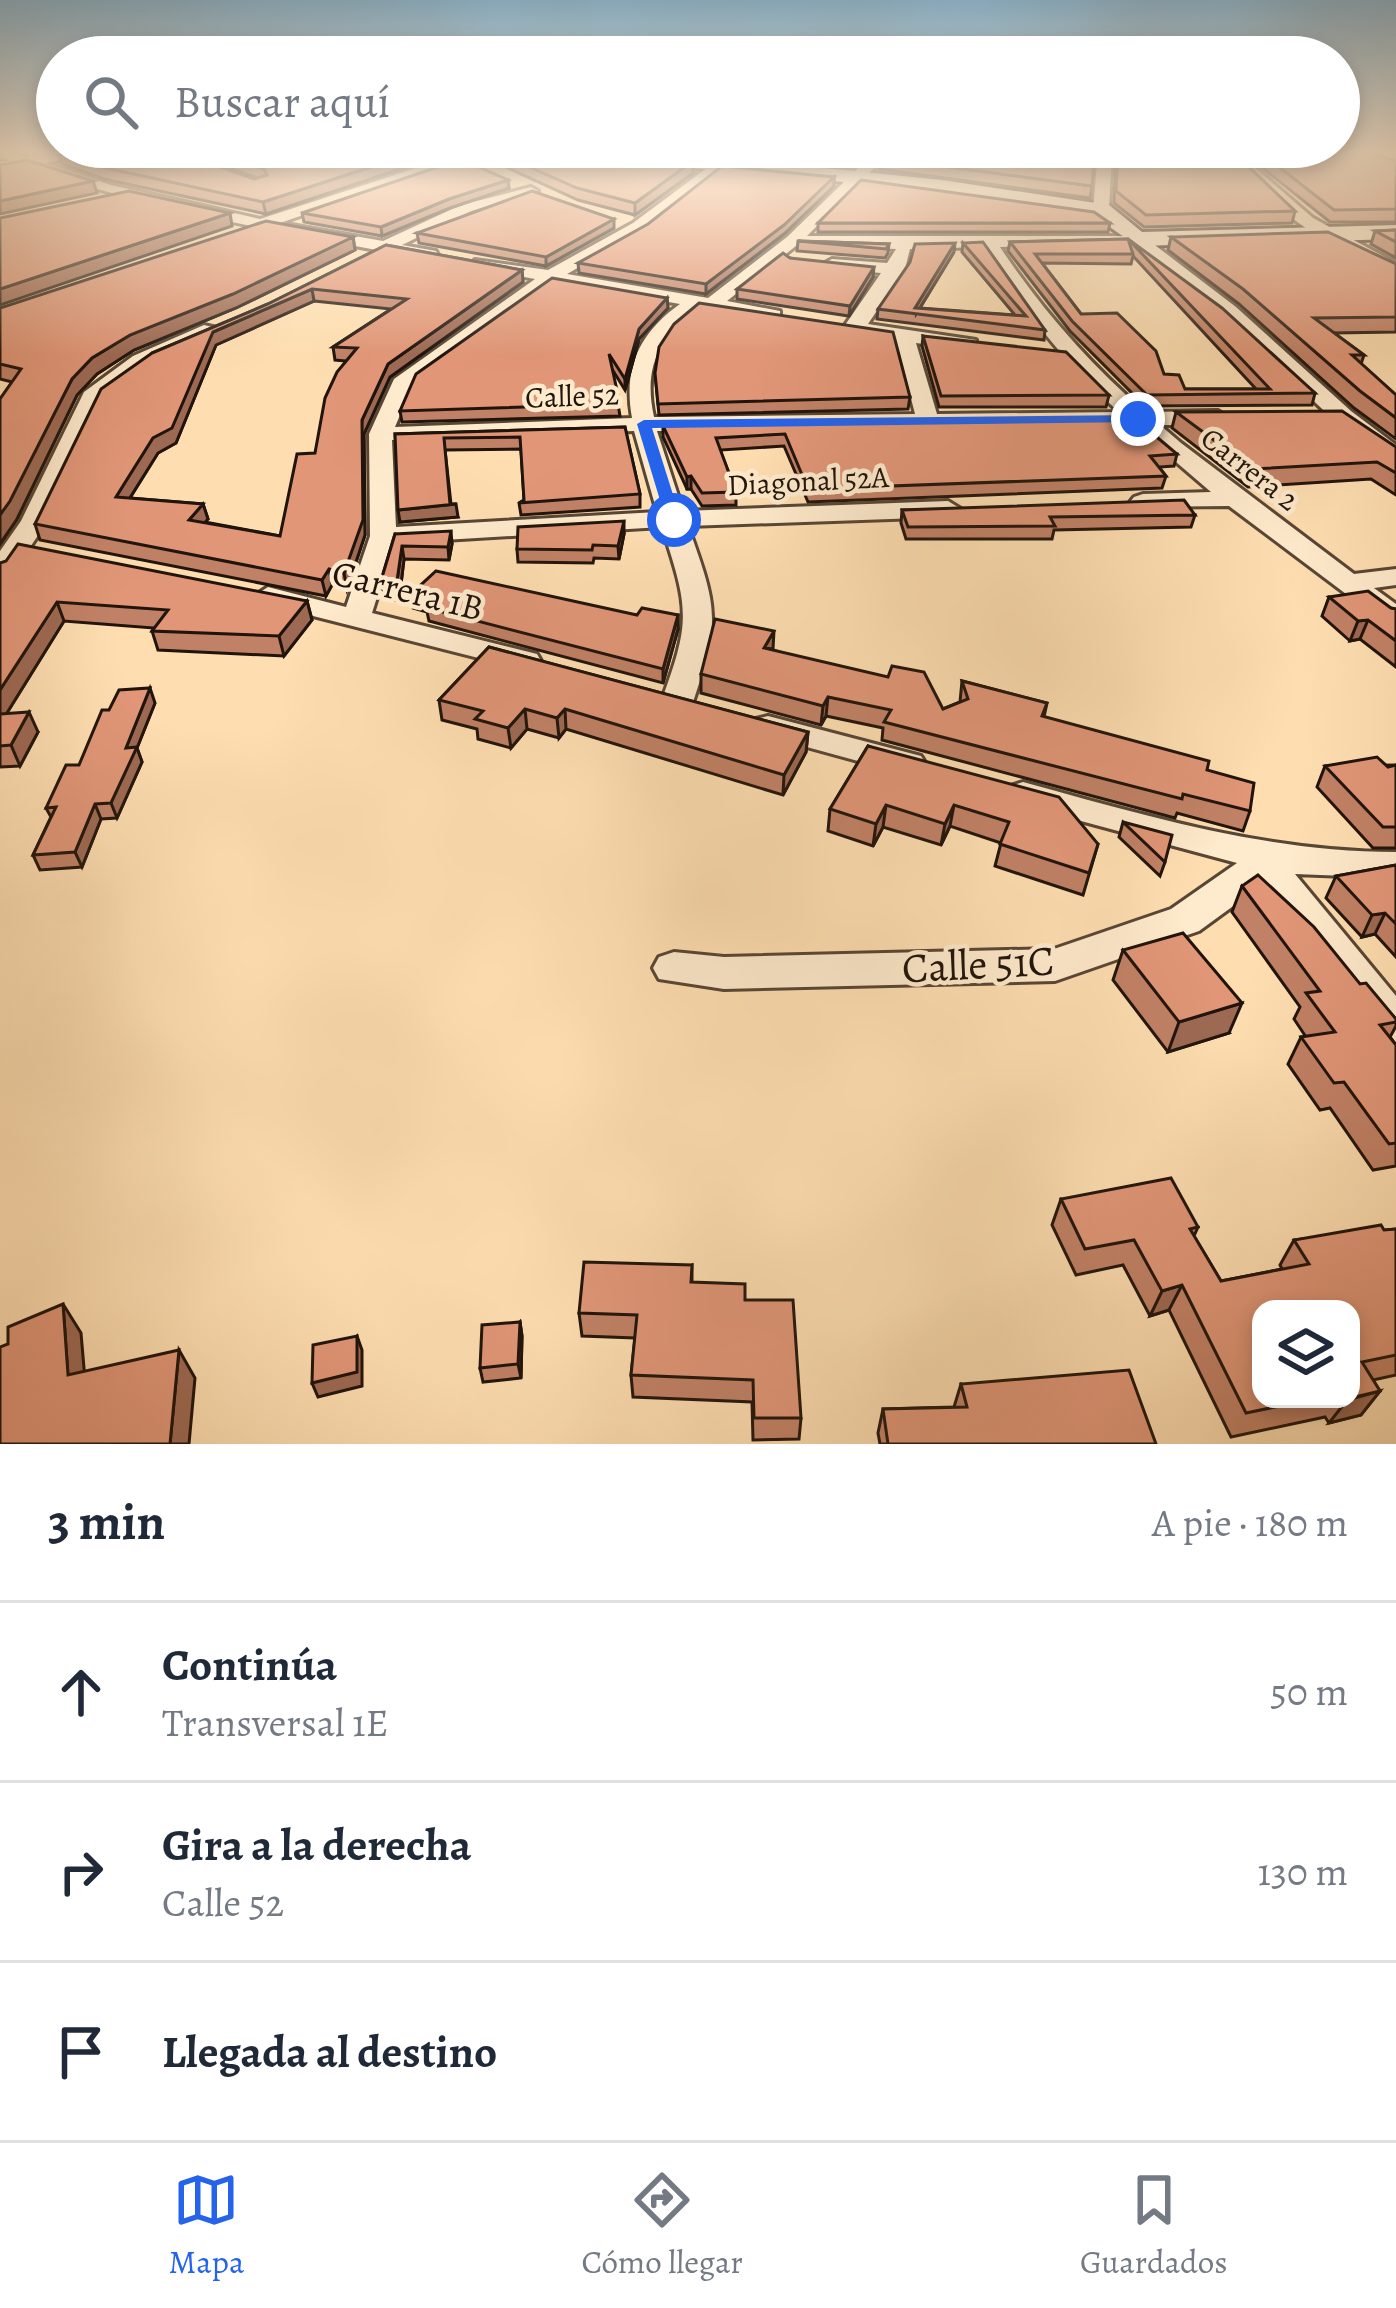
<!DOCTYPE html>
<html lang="es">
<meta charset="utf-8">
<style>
body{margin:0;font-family:Alegreya,serif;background:#f2f2f3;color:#1f2937}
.controls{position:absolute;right:36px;bottom:36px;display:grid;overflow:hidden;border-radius:24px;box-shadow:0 6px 18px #0003}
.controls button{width:108px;height:108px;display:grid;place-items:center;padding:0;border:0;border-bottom:3px solid #e0e1e3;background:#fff;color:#1f2937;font:60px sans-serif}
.stop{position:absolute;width:36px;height:36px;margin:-27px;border:9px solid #2563eb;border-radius:50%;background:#fff}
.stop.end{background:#2563eb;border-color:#fff;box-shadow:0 3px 12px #0008}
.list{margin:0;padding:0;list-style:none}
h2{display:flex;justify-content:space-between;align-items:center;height:156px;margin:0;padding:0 48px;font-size:51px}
h2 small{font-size:39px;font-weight:400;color:#747a83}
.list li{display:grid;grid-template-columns:78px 1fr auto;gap:36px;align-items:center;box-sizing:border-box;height:180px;padding:0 48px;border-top:3px solid #e0e1e3}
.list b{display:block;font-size:45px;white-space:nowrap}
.list p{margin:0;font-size:39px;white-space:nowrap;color:#747a83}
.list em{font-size:39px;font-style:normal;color:#747a83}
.icon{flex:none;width:66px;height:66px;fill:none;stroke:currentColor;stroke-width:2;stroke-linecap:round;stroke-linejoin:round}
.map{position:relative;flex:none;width:1396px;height:1444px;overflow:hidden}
.search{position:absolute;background:#fff;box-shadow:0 6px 18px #0003;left:36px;right:36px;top:36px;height:132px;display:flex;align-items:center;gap:30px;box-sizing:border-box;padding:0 42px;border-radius:66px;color:#747a83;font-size:45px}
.sheet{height:696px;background:#fff}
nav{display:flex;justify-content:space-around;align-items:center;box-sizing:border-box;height:168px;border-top:3px solid #e0e1e3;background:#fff;font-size:33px;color:#747a83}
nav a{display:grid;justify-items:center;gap:6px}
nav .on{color:#2563eb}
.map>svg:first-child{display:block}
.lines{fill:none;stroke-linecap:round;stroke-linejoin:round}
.street-casing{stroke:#584635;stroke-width:6}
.secondary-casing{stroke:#21140c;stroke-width:6}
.street{fill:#feeacc;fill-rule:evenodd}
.secondary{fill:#feeacc;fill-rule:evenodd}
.wall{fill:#c18166;stroke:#21140c;stroke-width:3;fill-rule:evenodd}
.shaded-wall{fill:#9d6953;stroke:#21140c;stroke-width:3}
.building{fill:#e09677;stroke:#21140c;stroke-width:3;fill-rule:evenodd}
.route{fill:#2563eb}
.labels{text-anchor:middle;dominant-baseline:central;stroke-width:9;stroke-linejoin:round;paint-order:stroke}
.far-street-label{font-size:30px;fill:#21140c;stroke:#feeacc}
.street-label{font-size:36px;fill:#21140c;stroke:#feeacc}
.near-street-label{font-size:42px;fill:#21140c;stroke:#feeacc}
</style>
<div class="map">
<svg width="1396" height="1444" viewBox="0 0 1396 1444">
<rect width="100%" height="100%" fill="#fedeb1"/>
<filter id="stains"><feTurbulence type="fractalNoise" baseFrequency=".00167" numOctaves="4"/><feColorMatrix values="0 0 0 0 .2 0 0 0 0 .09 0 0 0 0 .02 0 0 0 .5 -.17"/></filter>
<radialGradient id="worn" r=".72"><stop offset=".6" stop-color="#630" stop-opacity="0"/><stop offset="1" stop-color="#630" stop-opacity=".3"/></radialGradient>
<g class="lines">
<defs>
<g id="street">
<path d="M0,153H14L111,185L260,219L462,153H482L280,223L383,241L461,205L531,187L538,191L471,211L402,245L436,251L438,255L430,260C286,233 139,209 0,157Z"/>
<path d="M727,153H742L645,229L567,274L708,298L787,237L874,153H889L807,236H1143L1236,307L1351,411L1396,445V463L1335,421L1222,315L1133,244L1000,247C1041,309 1089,363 1145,412L1218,411L1229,418L1218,425H1160L1181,443L1354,574L1396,569V585L1374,588L1396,604V627L1386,624L1229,506L1134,507L1130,502L1134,497L1143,494L1211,492L1134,426L657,431L683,511L948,501L961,509L948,517L688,526C717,607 721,620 693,702L677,712L661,702C691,621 689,609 662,527L394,543L372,613L537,654L541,661L537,668L526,670L258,602L254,596L268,587L346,607L370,536L369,434L394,379L535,279L475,268V260L548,270L633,223ZM797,245L896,249L887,263L832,259L823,264L832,269L881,273L843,328L856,335L896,340L915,414L654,417C643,367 659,336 699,308L780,319V311L727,301ZM984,247C1022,308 1065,364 1119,412L937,414L916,343L969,350L976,348V340L868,324L905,269L910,249ZM554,282L680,304C639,333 623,368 632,418L395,427L414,382ZM634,431L657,512L396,527L392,440Z"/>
<path d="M1098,153H1112L1109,210L1101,215L1093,210Z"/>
<path d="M1224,153H1238L1313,218L1396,263V275C1331,253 1268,206 1224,153Z"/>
<path d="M204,325L221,329L147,364L101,400L47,522L10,577L0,579V551L21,521L84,392L133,356Z"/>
<path d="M768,716L921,756L926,764L921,772L909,775L756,733L751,726L756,719Z"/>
<path d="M1023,782C1147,816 1267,852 1396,852V878L1295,874L1396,996V1045L1381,1040L1262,885L1199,931L1055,981L724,989L659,979L653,968L659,957L674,952L724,957L1054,949L1171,909L1237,863L1010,802L1005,794L1010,786Z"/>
</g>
<g id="secondary">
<path d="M49,153H90L0,174V162Z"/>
<path d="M515,153L725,158L942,180L1109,205L1142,232L1396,225V239L1137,246L1094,216L942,192L725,170L525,159Z"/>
</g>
</defs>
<use href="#street" class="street-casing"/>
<use href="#secondary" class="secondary-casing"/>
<use href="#street" class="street"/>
<use href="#secondary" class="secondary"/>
</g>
<g class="wall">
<path d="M58,153L254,179L258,178L186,153H444L442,155L266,214L104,179L62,164Z"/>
<path d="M483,153H538L693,173L635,215L578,200L484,157Z"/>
<path d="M744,153H867L854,166L745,156Z"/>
<path d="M1116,153H1234L1295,211L1292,223L1144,227L1114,203Z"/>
<path d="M1244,153H1372L1396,161V222H1330Z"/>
<path d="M880,158L1092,186L1090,198L879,169Z"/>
<path d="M834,177V186L784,234L706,294L579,273L578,263Z"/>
<path d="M508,180L509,188L450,208L382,236L304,222L302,213Z"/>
<path d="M818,223H1110L1108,232H818Z"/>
<path d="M614,228L546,266L419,243L417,233Z"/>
<path d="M1396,230V258L1371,244L1375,231Z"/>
<path d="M353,237L355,250L236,308L134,350L97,374L77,395L17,519L0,544V399L12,382L0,379V308Z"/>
<path d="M1171,237L1396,264V332L1334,333L1364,355L1361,364L1396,395V439L1354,408L1239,304L1168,250Z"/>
<path d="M1128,239L1315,393L1312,405L1145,406L1070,331L1008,251L1010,242ZM1133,256L1256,389H1185L1081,314L1042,263L1131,264Z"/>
<path d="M798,241L889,244L888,253L885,258L797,251Z"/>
<path d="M963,243L1045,330L1044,340L877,319L878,309L954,252L920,308L1015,315L962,252Z"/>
<path d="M386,245L522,270L523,282L390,377L364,434L365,535L347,589L332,585L326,596L40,540L35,524L152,353L268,304ZM314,301L391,309L333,347L335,360L346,361L315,453L280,536L205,522L208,519L203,504L130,498L158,453L176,443L216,345Z"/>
<path d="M790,258L873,277L849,316L737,299V289Z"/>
<path d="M667,298L668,308L639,339L625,390L612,369L620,416L402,422L400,411Z"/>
<path d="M923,336L1109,395L1106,407H939L922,346Z"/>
<path d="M655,373L910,397L908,409L659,415Z"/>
<path d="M1176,412L1396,447V495L1371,479L1248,487L1172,428Z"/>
<path d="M663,426L1177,454L1174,466L1159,467L1166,476L1162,488L808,502L784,446L720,450L736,492V505L702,506L691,489H687L663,437Z"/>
<path d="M625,427L640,494V507L521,515L519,503L524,500L521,449L445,450L451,504L458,517L400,522L395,434Z"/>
<path d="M902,510L1195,515L1191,527L1054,530L1052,539H906L901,523Z"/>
<path d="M395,534L452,544L449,560L404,559L399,601L382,597L380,584Z"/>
<path d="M624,534L619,559L594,558L593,563L518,562L517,549Z"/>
<path d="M0,563L307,601L312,620L284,656L158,650L152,631L154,628L64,621L7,713L38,732L20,766L0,767Z"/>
<path d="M410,595L637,615H678V629L663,683L429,621L427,612L413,608Z"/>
<path d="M1329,597L1396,609V667L1360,639L1350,641L1322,616Z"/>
<path d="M489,647L808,732L806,752L783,795L566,729L559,738L527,729L511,748L478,739L477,729L442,720L439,700Z"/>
<path d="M773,650L943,709L960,702L962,681L1047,703L1044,717L1207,770L1250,811L1243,831L1177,813L1175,818L882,740L883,728L826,716L821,725L701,693V674Z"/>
<path d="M155,703L137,748L142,762L117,818L101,819L82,867L40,870L33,855L51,817L46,808Z"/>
<path d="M868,746L1098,844L1083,895L995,866L1001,843L950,826L941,845L883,827L873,846L828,831L830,809Z"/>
<path d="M1396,765V848H1373L1317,787L1325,766Z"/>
<path d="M1123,822L1165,862L1160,876L1119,837Z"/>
<path d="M1396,865V957L1375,934L1362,937L1326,898L1336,876Z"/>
<path d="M1242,886L1360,984L1396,1019V1026L1390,1037L1396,1045V1166L1373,1170L1330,1108L1320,1110L1288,1064L1301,1037H1306L1294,1019L1300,1007L1232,912Z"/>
<path d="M1123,950L1229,1033L1168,1052L1113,980Z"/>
<path d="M1061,1199L1198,1227L1194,1236L1221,1281L1282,1269L1280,1265L1294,1240L1396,1229V1375L1373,1380L1380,1391L1361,1415L1329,1423L1325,1417L1231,1437L1169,1310L1150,1316L1123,1265L1076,1275L1052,1225ZM1261,1309L1351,1399H1261Z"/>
<path d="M692,1265V1282L745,1300L801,1418L799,1439L753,1440L752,1402L633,1397L631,1375L635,1338L582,1336L579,1313Z"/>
<path d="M520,1322L522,1336L521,1378L483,1382L480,1368Z"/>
<path d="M961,1384L1156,1444H880L878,1433L883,1409L954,1407Z"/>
</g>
<g class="shaded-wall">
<path d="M414,153H444L442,155L266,214L263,202Z"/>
<path d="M857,153H867L854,166V155Z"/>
<path d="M693,161V173L635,215V203Z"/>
<path d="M834,177V186L784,234L706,294V284Z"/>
<path d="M508,180L509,188L450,208L382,236L381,227L449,199Z"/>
<path d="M93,181L97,193L0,214V201Z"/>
<path d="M230,213L232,226L0,305V289Z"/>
<path d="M614,219V228L546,266V257Z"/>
<path d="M353,237L355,250L236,308L134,350L97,374L77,395L17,519L0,544V515L72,379L92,358L130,335Z"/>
<path d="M955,243L954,252L916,314L915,308Z"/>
<path d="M874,267L873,277L849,316L850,306Z"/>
<path d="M522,270L523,282L390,377L364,434L365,535L347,589L344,573L362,420L388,364Z"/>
<path d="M312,289L314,301L216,345L176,443L158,453L121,512L116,497L213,332Z"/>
<path d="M667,298L668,308L639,339L625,390V379L639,329Z"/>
<path d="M691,476V489H687V477Z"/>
<path d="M203,504L208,519L193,535L189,520Z"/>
<path d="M456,504L458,517L400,522L398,510Z"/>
<path d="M624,521V534L619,559L618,546Z"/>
<path d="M451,531L452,544L449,560L448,547Z"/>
<path d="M402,546L404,559L399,601L396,588Z"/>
<path d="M329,569L332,585L326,596L322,580Z"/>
<path d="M307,601L312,620L284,656L279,636Z"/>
<path d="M57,602L64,621L0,724V690Z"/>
<path d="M678,615V629L663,683V669Z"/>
<path d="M1368,620L1360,639L1350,641L1358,621Z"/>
<path d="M774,631L773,649L764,648Z"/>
<path d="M150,688L155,703L137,748L142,762L117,818L111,803L126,748Z"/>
<path d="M828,697L826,716L821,725L823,706Z"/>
<path d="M525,709L527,729L511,748L508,728Z"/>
<path d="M565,709L566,729L559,738L557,718Z"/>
<path d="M29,712L38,732L20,766L11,745Z"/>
<path d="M808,732L806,752L783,795L784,775Z"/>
<path d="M95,804L101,819L82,867L75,852Z"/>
<path d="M886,805L883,827L873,846L876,824Z"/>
<path d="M954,805L950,826L941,845L945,824Z"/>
<path d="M1385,913L1375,934L1362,937L1372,915Z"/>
<path d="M1242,1003L1229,1033L1168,1052L1179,1022Z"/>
<path d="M1182,1285L1169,1310L1150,1316L1162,1291Z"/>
<path d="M63,1304L81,1333L87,1403L68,1375Z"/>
<path d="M520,1322L522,1336L521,1378L518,1364Z"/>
<path d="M357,1336L362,1350V1386L318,1397L312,1383Z"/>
<path d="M179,1350L195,1378L189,1444H170Z"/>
<path d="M1380,1391L1361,1415L1329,1423L1347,1400Z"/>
</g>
<g class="building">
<path d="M58,153H180L254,179L267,175L264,169L216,153H414L263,202L101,167Z"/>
<path d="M498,153H538L693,161L635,203L577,188Z"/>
<path d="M885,153H1095L1092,186L880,158Z"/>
<path d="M1118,153H1234L1295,211L1146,215L1116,191Z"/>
<path d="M1261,153H1372L1396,161V209L1334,210Z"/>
<path d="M461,159L508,180L449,199L381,227L302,213Z"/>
<path d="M27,160L93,181L0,201V165Z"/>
<path d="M722,166L834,177L784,225L706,284L578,263L648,224Z"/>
<path d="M861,180L1094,212L1110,223H818Z"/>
<path d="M129,191L230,213L0,289V218Z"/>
<path d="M532,191L614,219L546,257L417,233Z"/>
<path d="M266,221L353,237L233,294L130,335L92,358L72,379L10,501L0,515V399L21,369L0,364V308Z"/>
<path d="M1396,230V242L1375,231Z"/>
<path d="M1328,232L1396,264V317L1314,318L1364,355H1352L1396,395V418L1360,391L1243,289L1171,237Z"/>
<path d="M1128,239L1222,308L1315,393L1147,395L1072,321L1010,242L1128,239L1133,254H1035L1081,314L1117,313L1156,351L1164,374L1179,375L1185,389H1270Z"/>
<path d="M798,241L889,244L886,249Z"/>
<path d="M983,242L1045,330L878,309L910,262L915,244L955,243L915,308L1026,316L963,243Z"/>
<path d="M386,245L522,270L388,364L362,420L363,520L344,573L329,569L322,580L35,524L101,389L152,353L268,304ZM312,289L407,299L333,347L357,348L337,372L325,398L315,453L297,454L280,536L189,520L203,504L116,497L153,438L172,428L213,332Z"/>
<path d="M783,253L790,258L874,267L850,306L737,289Z"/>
<path d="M552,278L667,298L639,329L625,379L609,354L620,404L400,411L416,374Z"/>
<path d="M699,303L893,332L910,397L658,404L655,373L659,347L674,324Z"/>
<path d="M923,336L1066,352L1109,395L941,396Z"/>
<path d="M1342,411L1396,447V473L1377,462L1253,469L1176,412Z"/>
<path d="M1133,417L1177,454L1150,456L1166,476L808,489L785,434L716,438L736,492L702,493L691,476L687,477L663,426Z"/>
<path d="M625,427L640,494L519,503L524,500L520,437L444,438L450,504H456L398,510L395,434Z"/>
<path d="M1184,500L1195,515L1050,517L1055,526L908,527L902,510Z"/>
<path d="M624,521L618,546L593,545L592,550L517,549L518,527Z"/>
<path d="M451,531L448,547L402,546L396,588L380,584L395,534Z"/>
<path d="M18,544L307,601L279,636L152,631L168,610L57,602L0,690V563L6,561Z"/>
<path d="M436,571L637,615L642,608L678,615L663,669L427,608L434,600L410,595Z"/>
<path d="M1368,591L1391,608L1396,609V641L1368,620L1358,621L1329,597Z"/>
<path d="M715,619L774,631L764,648L888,677L892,666L924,672L943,709L968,699L962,681L1047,703L1042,716L1209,761L1207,770L1254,783L1250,811L1183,794L1182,799L884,722L891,710L828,697L823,706L701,674Z"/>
<path d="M489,647L808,732L784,775L565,709L557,718L525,709L508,728L475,719L483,711L439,700Z"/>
<path d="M150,688L126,748L137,747L111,803L95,804L75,852L33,855L56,807L46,808L66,765H79L102,710H109L119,690Z"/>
<path d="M29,712L11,745L0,746V714Z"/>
<path d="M868,746L1059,797L1098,844L1089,873L1000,844L1009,822L954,805L945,824L886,805L876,824L830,809Z"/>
<path d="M1377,757L1388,767L1396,765V827H1383L1325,766Z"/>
<path d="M1123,822L1172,835L1165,862Z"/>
<path d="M1396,865V924L1385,913L1372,915L1336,876Z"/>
<path d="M1258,875L1314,927L1360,984L1366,983L1396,1019V1022L1380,1025L1396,1045V1143L1389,1144L1344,1082L1334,1083L1301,1037L1335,1032L1306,993L1320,991L1242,886Z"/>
<path d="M1183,933L1242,1003L1179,1022L1123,950Z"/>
<path d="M1171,1178L1198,1227L1190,1229L1221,1281L1309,1264L1294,1240L1381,1225L1384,1230L1396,1229V1355L1362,1362L1380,1391L1351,1398V1309H1261V1399H1314L1246,1413L1182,1285L1162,1291L1134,1240L1085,1249L1061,1199Z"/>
<path d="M584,1262L692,1265L691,1282L745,1284V1300H793L801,1418H754L753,1380L631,1375L637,1315L579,1313Z"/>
<path d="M63,1304L68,1375L179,1350L170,1444H0V1347L8,1344V1327Z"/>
<path d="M520,1322L518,1364L480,1368L482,1325Z"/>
<path d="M357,1336V1372L312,1383L313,1345Z"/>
<path d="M1129,1370L1156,1444H888L883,1409L967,1407L961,1384Z"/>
</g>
<linearGradient id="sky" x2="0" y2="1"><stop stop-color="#8bb7d2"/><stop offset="0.43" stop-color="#fff0dc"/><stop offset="1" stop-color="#fff0dc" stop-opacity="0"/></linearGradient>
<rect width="1396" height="355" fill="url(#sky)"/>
<path class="route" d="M1138,415L1143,422L652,428L681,520L674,525L666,520L637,424L644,420Z"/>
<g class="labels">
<g class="far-street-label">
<text transform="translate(572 396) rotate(-2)">Calle 52</text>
<text transform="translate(1250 469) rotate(38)">Carrera 2</text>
<text transform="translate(808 481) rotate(-3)">Diagonal 52A</text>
</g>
<g class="street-label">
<text transform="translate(408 590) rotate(14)">Carrera 1B</text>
</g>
<g class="near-street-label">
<text transform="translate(978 964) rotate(-3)">Calle 51C</text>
</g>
</g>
<rect width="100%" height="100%" filter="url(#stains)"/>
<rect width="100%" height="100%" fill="url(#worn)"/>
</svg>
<div class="controls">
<button><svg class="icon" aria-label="layers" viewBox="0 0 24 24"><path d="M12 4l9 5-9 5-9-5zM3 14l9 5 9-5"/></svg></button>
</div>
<div class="stop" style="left:674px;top:520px"></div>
<div class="stop end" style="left:1138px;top:419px"></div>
<div class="search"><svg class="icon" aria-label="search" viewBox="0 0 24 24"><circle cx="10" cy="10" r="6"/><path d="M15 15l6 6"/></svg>Buscar aquí</div>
</div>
<section class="sheet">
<h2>3 min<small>A pie · 180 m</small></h2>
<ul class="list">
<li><svg class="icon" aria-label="ahead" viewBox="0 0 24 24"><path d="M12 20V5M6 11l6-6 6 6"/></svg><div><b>Continúa</b><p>Transversal 1E</p></div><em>50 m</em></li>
<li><svg class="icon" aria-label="right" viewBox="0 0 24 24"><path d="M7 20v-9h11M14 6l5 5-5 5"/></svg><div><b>Gira a la derecha</b><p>Calle 52</p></div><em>130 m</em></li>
<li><svg class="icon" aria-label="arrive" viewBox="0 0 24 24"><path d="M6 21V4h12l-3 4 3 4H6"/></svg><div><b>Llegada al destino</b></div></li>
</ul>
</section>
<nav>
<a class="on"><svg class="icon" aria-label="map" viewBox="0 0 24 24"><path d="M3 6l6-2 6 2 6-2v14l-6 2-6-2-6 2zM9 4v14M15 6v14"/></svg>Mapa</a>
<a><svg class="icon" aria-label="directions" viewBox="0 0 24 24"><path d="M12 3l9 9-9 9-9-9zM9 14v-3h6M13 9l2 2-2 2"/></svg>Cómo llegar</a>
<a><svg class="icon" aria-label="saved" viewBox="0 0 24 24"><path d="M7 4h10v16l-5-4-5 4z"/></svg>Guardados</a>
</nav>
